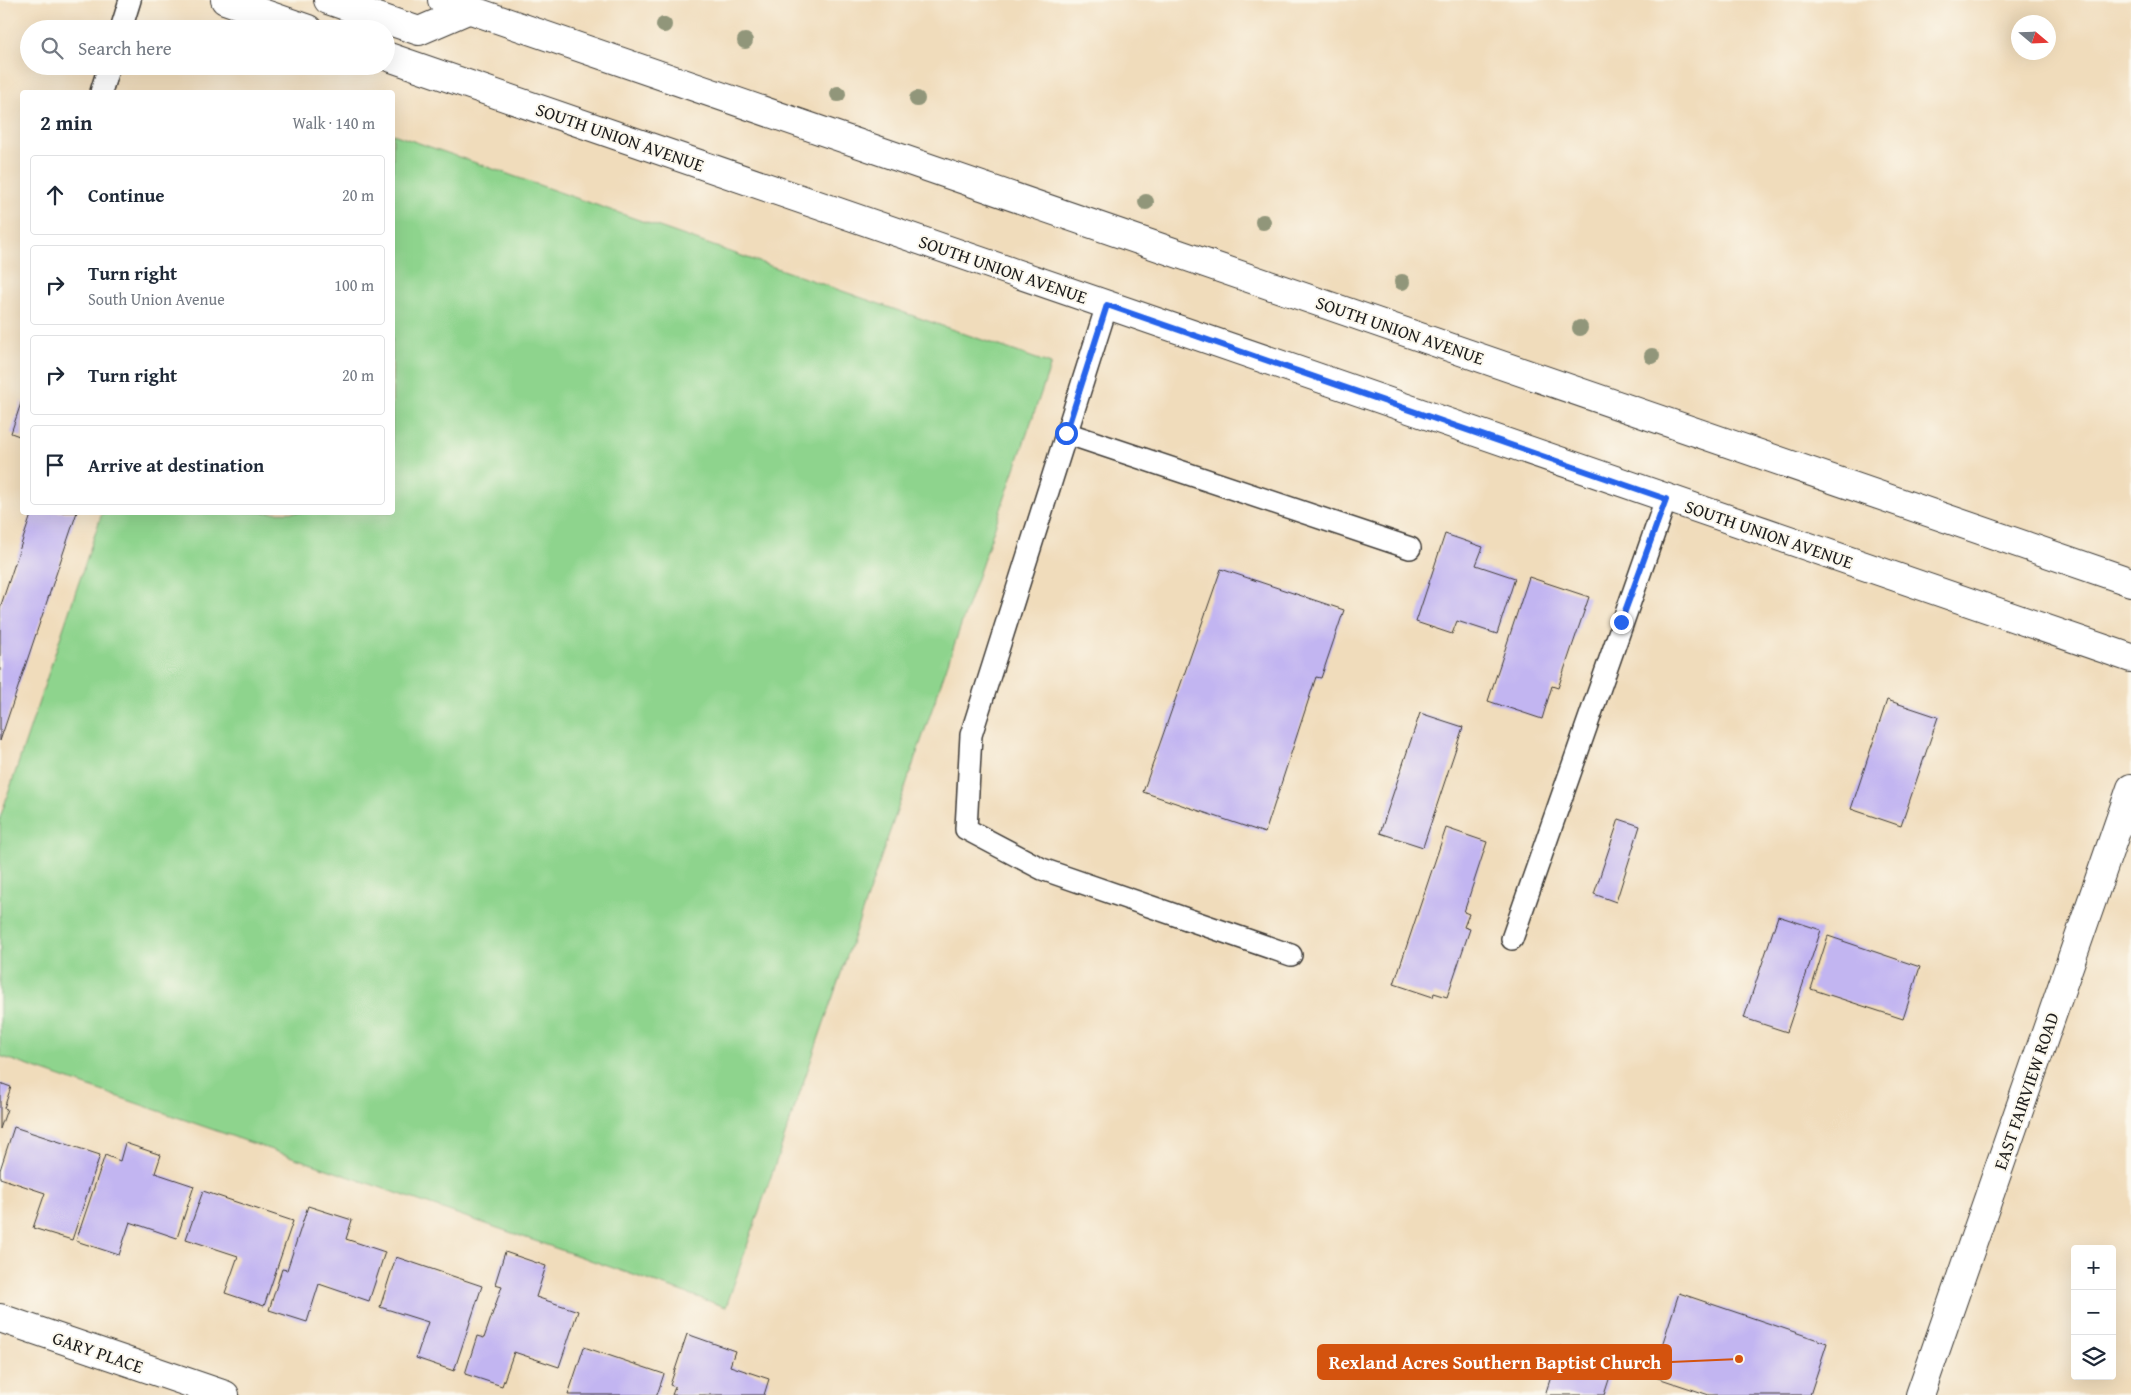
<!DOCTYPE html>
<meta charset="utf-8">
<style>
body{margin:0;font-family:"Gentium Book Plus",serif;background:#f2f2f3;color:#1f2937}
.controls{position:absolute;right:15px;bottom:15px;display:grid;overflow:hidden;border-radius:5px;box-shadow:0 5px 20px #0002}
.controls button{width:45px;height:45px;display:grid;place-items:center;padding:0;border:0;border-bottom:1px solid #e0e1e3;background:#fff;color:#1f2937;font:25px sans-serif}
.compass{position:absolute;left:2011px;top:15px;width:45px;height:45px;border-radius:50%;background:#fff;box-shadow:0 5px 20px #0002;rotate:109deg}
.stop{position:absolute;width:15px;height:15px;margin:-11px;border:4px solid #2563eb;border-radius:50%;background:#fff}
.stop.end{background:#2563eb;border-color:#fff;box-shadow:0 1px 5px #0008}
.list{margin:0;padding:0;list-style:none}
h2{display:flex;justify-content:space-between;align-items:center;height:65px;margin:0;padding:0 20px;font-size:21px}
h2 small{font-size:16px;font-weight:400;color:#747a83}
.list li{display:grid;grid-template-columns:32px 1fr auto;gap:15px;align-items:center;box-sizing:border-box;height:80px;margin:0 10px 10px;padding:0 10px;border:1px solid #e0e1e3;border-radius:5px}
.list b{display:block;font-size:19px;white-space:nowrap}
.list p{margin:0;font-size:16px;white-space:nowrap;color:#747a83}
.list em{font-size:16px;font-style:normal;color:#747a83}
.icon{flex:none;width:28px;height:28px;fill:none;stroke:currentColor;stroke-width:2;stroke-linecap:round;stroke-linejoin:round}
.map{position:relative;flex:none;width:2131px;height:1395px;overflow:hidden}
.search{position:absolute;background:#fff;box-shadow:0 5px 20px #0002;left:20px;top:20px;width:375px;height:55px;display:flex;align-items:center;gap:12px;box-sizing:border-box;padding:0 18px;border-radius:28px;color:#747a83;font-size:19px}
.panel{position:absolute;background:#fff;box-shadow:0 5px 20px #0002;left:20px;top:90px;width:375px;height:425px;border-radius:5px}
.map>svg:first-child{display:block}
.green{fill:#8ed48d;stroke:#557854}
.building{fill:#c2b5f1}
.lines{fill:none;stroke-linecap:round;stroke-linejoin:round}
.service-casing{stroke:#3c3934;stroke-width:24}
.minor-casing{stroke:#3c3934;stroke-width:30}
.tertiary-casing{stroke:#3c3934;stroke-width:30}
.primary-casing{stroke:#3c3934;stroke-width:30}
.service{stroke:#fff;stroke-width:21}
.minor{stroke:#fff;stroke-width:28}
.tertiary{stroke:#fff;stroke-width:28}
.primary{stroke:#fff;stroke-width:28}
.tree{fill:#91967a}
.route{stroke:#2563eb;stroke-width:6}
.labels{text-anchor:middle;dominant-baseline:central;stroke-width:4;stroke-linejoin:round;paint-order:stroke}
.street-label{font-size:18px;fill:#1c1c1c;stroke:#fbf7ec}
.leader{fill:none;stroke:#d4530e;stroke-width:2}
.callout-dot{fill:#d4530e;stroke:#fbf7ec;stroke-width:2}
.callout{fill:#d4530e;stroke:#d4530e;stroke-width:2}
.callout-label{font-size:19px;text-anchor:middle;font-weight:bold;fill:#fff}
</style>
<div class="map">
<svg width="2131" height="1395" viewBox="0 0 2131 1395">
<rect width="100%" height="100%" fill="#fbf7ec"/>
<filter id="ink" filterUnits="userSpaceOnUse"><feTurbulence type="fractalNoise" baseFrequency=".02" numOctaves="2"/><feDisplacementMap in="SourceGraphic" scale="10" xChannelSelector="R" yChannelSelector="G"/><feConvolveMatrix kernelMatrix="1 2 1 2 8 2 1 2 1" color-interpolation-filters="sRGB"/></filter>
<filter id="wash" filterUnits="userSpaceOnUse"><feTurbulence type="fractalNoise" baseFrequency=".0096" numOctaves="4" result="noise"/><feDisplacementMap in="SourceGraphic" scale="20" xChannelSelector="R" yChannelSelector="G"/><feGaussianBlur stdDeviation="1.12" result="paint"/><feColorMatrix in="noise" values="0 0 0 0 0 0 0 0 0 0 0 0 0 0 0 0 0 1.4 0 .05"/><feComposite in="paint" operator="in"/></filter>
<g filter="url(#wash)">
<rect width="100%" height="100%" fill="#f0dcbb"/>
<path class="green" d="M393,134L1051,364L726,1307L0,1056V818L102,513L392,512Z"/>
<g id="blocks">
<g class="building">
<path d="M22,400V437L11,433Z"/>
<path d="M32,512H77L0,741V608Z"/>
<path d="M1445,534L1483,547L1476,565L1515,578L1497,634L1457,621L1452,634L1416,622Z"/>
<path d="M1221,569L1344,610L1321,678L1316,677L1265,833L1143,792Z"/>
<path d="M1529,577L1589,597L1558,688L1552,686L1542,719L1488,701Z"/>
<path d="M1887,700L1938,717L1901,826L1851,809Z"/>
<path d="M1420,713L1463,727L1423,847L1380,833Z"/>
<path d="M1619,819L1640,826L1616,902L1594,894Z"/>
<path d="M1446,828L1487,842L1464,912L1469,914L1464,927L1470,929L1447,997L1434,993L1433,997L1394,984Z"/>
<path d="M1778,916L1821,930L1787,1032L1744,1018Z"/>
<path d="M1828,936L1920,967L1903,1019L1811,989Z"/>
<path d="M0,1083L11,1087L4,1108L7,1109L0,1129Z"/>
<path d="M14,1127L100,1155L72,1240L33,1228L45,1193L0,1178V1170Z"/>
<path d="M125,1143L161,1155L155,1173L194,1186L177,1238L130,1222L119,1255L76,1241L105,1155L120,1161Z"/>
<path d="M203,1191L293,1221L264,1306L225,1293L238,1256L186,1239Z"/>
<path d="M308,1206L352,1220L346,1239L385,1252L369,1301L319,1284L307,1322L269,1310L282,1269L287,1270Z"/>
<path d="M505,1252L546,1266L536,1297L578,1311L559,1367L514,1352L502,1386L465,1374L477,1336L484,1338L502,1286L495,1284Z"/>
<path d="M396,1257L482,1286L454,1371L416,1358L428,1322L380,1307Z"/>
<path d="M1679,1293L1827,1343L1810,1395H1709L1652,1376Z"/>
<path d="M687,1334L735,1351L730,1366L769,1379L764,1395H672L675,1387L670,1385Z"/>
<path d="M1561,1346L1614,1364L1604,1395H1545Z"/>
<path d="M584,1347L664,1374L657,1395H568Z"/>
</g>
</g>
</g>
<g filter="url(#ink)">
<use href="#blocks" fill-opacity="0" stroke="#3c3934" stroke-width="1"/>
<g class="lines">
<defs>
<g id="service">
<path d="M121,29L130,0"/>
<path d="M101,92L109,66"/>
<path d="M1107,305L971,735L966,829L1042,869L1291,955"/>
<path d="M1066,433L1410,548"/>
<path d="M1512,939L1666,499"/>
</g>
<path id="minor" d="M0,1318L225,1395"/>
<path id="tertiary" d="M1920,1395L2131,788"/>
<g id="primary">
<path d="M225,0L308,29"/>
<path d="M328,0L419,31L470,9"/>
<path d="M442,0L2131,582"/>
<path d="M386,56L2131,658"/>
</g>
</defs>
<use href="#service" class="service-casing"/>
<use href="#minor" class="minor-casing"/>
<use href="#tertiary" class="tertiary-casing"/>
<use href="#primary" class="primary-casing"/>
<use href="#service" class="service"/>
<use href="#minor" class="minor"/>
<use href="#tertiary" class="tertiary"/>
<use href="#primary" class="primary"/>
</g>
<g class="tree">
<circle cx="664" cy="25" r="8"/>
<circle cx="745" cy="41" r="8"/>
<circle cx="838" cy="94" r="8"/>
<circle cx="917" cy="99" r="8"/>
<circle cx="1146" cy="202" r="8"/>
<circle cx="1263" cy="222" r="8"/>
<circle cx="1402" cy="282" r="8"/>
<circle cx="1580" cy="328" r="8"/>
<circle cx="1652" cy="356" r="8"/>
</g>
</g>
<g class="lines" filter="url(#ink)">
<path class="route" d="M1066,433L1107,305L1666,499L1621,622"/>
</g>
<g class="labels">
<g class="street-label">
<text transform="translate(620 137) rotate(19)">SOUTH UNION AVENUE</text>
<text transform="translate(1003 269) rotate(19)">SOUTH UNION AVENUE</text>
<text transform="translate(1400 330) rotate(19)">SOUTH UNION AVENUE</text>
<text transform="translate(1769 534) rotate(19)">SOUTH UNION AVENUE</text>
<text transform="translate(2026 1091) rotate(-71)">EAST FAIRVIEW ROAD</text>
<text transform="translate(98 1352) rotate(19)">GARY PLACE</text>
</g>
</g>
<path class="leader" d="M1739 1359L1671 1362"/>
<circle class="callout-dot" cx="1739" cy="1359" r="5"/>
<rect class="callout" x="1318" y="1345" width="353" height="34" rx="5"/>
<g class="callout-label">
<text x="1495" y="1369">Rexland Acres Southern Baptist Church</text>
</g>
</svg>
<div class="controls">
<button>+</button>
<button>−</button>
<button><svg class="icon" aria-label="layers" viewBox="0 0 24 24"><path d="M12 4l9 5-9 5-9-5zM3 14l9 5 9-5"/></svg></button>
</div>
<svg class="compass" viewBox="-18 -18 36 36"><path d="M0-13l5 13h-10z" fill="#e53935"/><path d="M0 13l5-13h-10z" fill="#747a83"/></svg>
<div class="stop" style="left:1066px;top:433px"></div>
<div class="stop end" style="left:1621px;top:622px"></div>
<div class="search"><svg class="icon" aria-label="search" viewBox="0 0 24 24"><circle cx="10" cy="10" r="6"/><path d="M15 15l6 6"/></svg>Search here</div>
<section class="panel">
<h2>2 min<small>Walk · 140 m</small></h2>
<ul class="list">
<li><svg class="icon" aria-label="ahead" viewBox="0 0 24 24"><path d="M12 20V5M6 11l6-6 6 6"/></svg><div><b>Continue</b></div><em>20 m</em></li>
<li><svg class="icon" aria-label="right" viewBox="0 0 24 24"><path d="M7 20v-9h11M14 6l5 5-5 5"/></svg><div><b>Turn right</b><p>South Union Avenue</p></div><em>100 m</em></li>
<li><svg class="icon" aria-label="right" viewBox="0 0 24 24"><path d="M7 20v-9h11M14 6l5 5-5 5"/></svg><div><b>Turn right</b></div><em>20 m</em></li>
<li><svg class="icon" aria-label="arrive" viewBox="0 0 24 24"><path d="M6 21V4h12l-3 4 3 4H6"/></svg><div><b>Arrive at destination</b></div></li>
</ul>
</section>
</div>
